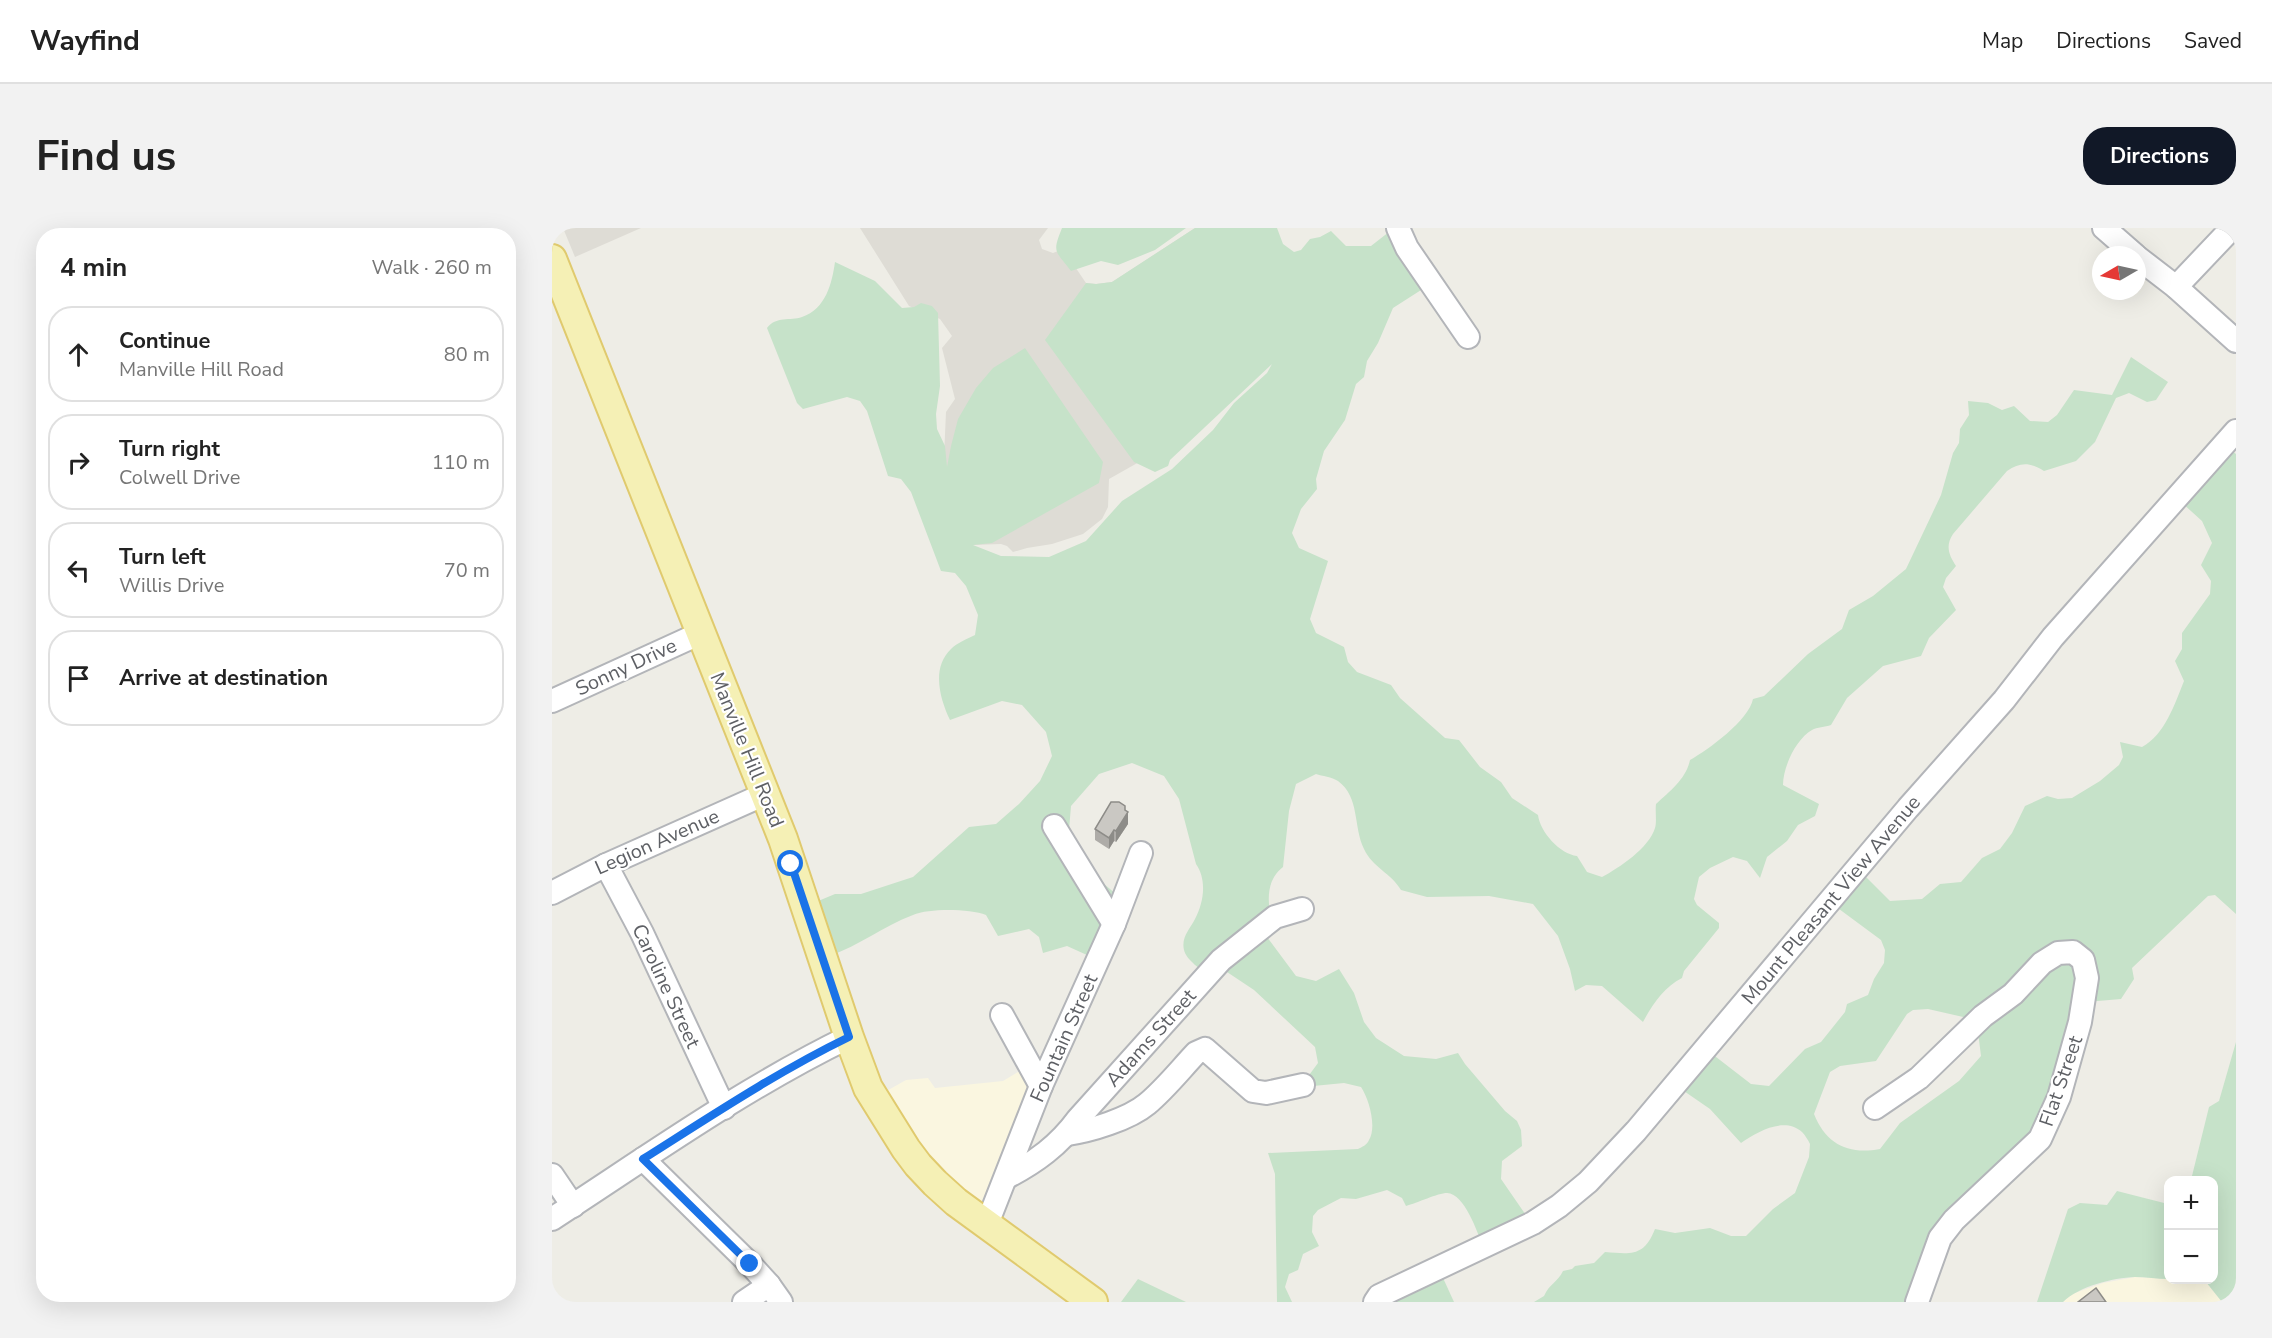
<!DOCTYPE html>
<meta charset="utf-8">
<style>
body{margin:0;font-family:"Nunito Sans",sans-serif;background:#f2f2f2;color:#222}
.controls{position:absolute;right:18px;bottom:18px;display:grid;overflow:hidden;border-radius:12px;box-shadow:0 6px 24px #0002}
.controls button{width:54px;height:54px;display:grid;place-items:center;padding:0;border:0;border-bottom:2px solid #e0e0e0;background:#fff;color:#222;font:30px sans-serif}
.compass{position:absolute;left:1540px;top:18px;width:54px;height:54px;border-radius:50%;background:#fff;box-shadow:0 6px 24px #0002;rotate:261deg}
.stop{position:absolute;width:18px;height:18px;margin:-14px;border:4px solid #1a73e8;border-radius:50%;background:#fff}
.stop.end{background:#1a73e8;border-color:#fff;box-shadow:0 2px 6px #0008}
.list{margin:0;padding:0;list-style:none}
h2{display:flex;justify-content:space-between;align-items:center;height:78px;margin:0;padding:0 24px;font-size:26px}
h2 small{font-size:20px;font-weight:400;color:#767676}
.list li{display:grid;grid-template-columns:39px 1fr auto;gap:18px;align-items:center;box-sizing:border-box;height:96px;margin:0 12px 12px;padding:0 12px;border:2px solid #e0e0e0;border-radius:24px}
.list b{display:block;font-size:22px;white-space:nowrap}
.list p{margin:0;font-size:20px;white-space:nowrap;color:#767676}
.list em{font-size:20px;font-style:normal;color:#767676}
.icon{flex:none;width:33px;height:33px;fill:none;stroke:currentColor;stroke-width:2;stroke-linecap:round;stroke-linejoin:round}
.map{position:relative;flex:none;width:1684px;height:1074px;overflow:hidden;border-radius:24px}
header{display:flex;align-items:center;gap:36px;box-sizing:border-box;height:84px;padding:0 30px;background:#fff;border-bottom:2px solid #e0e0e0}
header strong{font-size:28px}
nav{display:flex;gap:33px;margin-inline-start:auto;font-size:21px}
.intro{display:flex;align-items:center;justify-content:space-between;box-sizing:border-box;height:144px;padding:0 36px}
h1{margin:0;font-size:42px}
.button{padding:15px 27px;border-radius:24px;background:#111827;color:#fff;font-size:21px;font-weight:700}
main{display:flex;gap:36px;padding:0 36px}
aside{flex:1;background:#fff;border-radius:24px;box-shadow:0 6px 24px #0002}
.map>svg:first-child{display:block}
.commercial{fill:#faf6e0}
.education{fill:#dedcd5}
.green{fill:#c6e2c9;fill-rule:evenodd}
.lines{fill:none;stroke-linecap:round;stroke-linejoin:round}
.minor-casing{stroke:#b3b5b9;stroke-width:26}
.major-casing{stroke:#e0ca6e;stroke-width:32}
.minor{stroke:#fff;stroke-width:22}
.major{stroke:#f5f0b5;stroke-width:28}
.wall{fill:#aeaca8}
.shaded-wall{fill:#8d8c88}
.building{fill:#cac8c3;stroke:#8d8c88;stroke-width:1.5}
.route{stroke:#1a73e8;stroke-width:8}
.labels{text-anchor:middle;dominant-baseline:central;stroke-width:4.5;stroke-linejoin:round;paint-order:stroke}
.street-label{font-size:20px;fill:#5e6065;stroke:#fff}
</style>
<header>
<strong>Wayfind</strong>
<nav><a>Map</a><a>Directions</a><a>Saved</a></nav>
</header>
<div class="intro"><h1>Find us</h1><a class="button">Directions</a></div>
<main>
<aside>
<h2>4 min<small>Walk · 260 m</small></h2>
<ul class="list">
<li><svg class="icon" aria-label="ahead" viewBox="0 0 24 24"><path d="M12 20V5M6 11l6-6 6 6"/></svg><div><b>Continue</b><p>Manville Hill Road</p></div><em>80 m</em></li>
<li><svg class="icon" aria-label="right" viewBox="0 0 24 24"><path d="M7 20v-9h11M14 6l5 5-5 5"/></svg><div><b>Turn right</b><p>Colwell Drive</p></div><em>110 m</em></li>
<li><svg class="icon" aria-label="left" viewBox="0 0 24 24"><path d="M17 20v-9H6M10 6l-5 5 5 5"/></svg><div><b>Turn left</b><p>Willis Drive</p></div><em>70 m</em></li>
<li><svg class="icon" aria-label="arrive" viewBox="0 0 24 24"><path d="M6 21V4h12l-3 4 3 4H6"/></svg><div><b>Arrive at destination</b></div></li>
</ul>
</aside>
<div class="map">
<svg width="1684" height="1074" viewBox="0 0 1684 1074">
<rect width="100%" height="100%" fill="#eeede6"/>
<g class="commercial">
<path d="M481,835L491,851L444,990L393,960L331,865L354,852L376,850L383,860L451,853Z"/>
<path d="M1583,1049L1639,1052L1654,1054L1670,1074H1511L1520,1066L1551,1055Z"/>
</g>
<g class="education">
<path d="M11,0H89L23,29Z"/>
<path d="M308,0H496L487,12L490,21L501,25L511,21L534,55L544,56L560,54L643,0L616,238L596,229L557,251L556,279L550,291L531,306L500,316L475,320L461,324L455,318L449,316L421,317L408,297L399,269L392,229L394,184L403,171L390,120L400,108L388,91L357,78Z"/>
</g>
<g class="green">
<path d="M510,0H634L603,22L566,37L549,33L519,43C503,22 500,25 510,0Z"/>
<path d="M643,0H725L731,16L742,24L749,22L758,11L768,9L779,3L794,18H819L842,0L880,55L841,80L826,115L815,133L812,149L804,156L793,192L772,223L764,251L765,261L749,281L740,305L747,320L776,333L758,391L764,405L792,419L796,434L805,444L839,457L848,470L893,510L907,512L928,539L949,554L960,570L986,587C988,604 1008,626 1025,628L1035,644L1050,649C1067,640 1097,620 1103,600C1105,594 1103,583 1104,576C1118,563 1134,551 1138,532C1156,522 1197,492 1201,471L1212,468L1256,426L1290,401L1297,382L1321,368L1354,341L1389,267L1401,225L1407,215L1408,201L1417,187L1416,173L1436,175L1450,182L1462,178L1478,193L1496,194L1505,187L1522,162L1560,167L1579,129L1616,154L1604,172L1595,174L1577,165L1564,170L1543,214L1524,233L1492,243C1478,234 1468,234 1455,243L1401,306C1393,318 1397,327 1404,338L1394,350L1391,359L1404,382L1377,410L1369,428L1331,438L1295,470L1279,497C1273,499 1265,499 1260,502C1244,511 1231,539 1231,557L1267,576L1263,588L1246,597L1235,613L1215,629L1208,650L1195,633L1181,629L1158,640L1147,649L1142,671L1145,677L1167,695V700L1132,743L1130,750C1113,758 1100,777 1091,794L1050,758L1034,757L1023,763L1018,741L1006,708L981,676L937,668L875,669L849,662C839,645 821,640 812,621C801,598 808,569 786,553C780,549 770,548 764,546L744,556L737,583L731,639C711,655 717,678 720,701L715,709L744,748L764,753L787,741L802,765L812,794L824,810L852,828L884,831L906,825L913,836L953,883L965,893L969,902L970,918L950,933L949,951L980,996L931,1018C925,1004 913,966 895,965C886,965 865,975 854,978L850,970L835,962L804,971L789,970L766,982L761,988L760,1004L767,1018L751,1026L746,1042L737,1046L733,1059L740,1074H725L723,946L716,925L806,921C810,919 815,917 817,912C825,899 817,871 809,859L792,855L751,859L749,858L766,835L763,819L702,762L669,740L658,749C650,742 634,732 632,722C629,709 638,701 643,691C652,674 655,652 644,636L627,571L612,548L580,535L547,546L519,578L517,602L540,646L564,666L546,732L515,718L491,725L487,709L477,701L446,708L434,687C418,681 378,680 361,687C331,698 307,718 277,728L259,676L283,666H309L361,649L417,599L444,596L467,576L488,553L500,528L494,504L470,477L450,473L398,492C388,471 379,440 399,421C405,415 415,411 423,407L426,387L414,358L403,345L389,343L359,264L349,251L336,248L315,183L308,173L295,169L251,181L245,175L215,100C224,88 238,93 250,89C274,81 280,55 283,34L323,53L350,80L362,79L369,75L380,78L386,85L388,158L384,186L385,201L393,218L395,239L399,218L406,191L424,160L441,140L473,120L551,234L547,255L440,315L421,317L449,328L497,329L534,313L570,273L620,241L661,202L682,175L715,145L720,136L618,232L616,238L603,244L582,234L493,112L534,55L544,56L560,54Z"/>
<path d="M1674,218L1684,226V686L1663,667L1656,668L1580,740L1582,751L1569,771L1534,774L1509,874L1409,985L1373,1074H982L992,1068C997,1056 1006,1054 1011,1043L1020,1041L1023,1038L1042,1035L1053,1024C1079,1026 1092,1029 1103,1001L1123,1005L1158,1000L1179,1008H1194L1221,981L1243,965L1257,929L1258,916C1256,912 1253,907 1250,904C1232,888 1205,904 1189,915L1158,881L1129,861L1155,822L1199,856L1217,858L1253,821L1269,814L1293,784L1295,776L1316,767L1322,751L1332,735L1333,722L1329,712L1283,678L1309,644L1338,673L1370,671L1388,656L1409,654L1430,630L1448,621L1460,605L1473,578L1495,568L1506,571L1520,570L1548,553L1567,537L1571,529L1568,514L1590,519C1613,507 1623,475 1632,453L1623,433L1630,421V405L1658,366L1659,353L1649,337L1660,315L1650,293L1629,274ZM1376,781L1420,791L1425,796L1429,828L1407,853L1348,895L1328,921C1296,927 1274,916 1262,886L1278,844L1288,838L1324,833L1355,786L1361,782Z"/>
<path d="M1684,814V1074H1670L1654,1054L1639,1052H1662V952H1639L1657,879L1667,873Z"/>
<path d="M1565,963L1616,976V1051C1605,1051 1594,1049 1583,1049C1560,1050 1528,1058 1511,1074H1485L1516,981L1528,975L1555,977Z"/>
<path d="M886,1039L902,1074H827Z"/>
<path d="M586,1051L634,1074H569Z"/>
</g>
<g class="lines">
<defs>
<g id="minor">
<path d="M846,0L855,20L916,109"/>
<path d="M1552,0L1583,27"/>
<path d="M1585,29L1624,59L1684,113"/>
<path d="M1624,59L1680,0"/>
<path d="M0,473L149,405"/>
<path d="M502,598L562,696"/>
<path d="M54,637L90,705L172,880"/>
<path d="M0,665L54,637L213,566"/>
<path d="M450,787L489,858"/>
<path d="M1323,880L1367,850L1431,788L1461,766L1490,735L1506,725L1521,724L1531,732L1535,750L1528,794L1507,869L1488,911L1402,992L1388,1010L1365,1074"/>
<path d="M515,906C538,903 577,891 595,876C613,861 628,842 644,825L653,821L701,863L714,865L751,857"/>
<path d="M91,931L198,1036L217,1057L229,1074"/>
<path d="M0,947L21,978"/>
<path d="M455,949C484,934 507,917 526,891L669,732L723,689L750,681"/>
<path d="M0,991C97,928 192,860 297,809"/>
<path d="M435,996L489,858L562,696L589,625"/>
<path d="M192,1074L217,1057"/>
<path d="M823,1074L827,1068L981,995L1007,978L1036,954L1084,903L1356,580L1452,472L1501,409L1684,203"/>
</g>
<path id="major" d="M0,31L231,611L297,809L316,860L354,921L366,937L383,955L404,974L541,1074"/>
</defs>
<use href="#minor" class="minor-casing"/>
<use href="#major" class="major-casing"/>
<use href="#minor" class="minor"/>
<use href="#major" class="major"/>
</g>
<path class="wall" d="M573,582L576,596L564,614L562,613L557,621L543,612V601Z"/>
<g class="shaded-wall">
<path d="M576,584V596L564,614V603Z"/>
<path d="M562,602V613L557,621V610Z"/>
</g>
<g class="building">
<path d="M559,574H567L573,578V582L576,584L564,603L562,602L557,610L543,601Z"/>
<path d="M1544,1060L1554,1074H1526Z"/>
</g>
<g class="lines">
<path class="route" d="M198,1036L91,931C159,888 225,844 297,809L239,636"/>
</g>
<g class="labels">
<g class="street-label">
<text transform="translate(74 439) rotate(-25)">Sonny Drive</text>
<text transform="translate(195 522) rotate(68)">Manville Hill Road</text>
<text transform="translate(105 614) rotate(-24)">Legion Avenue</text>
<text transform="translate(1279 672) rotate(-50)">Mount Pleasant View Avenue</text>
<text transform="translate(114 758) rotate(65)">Caroline Street</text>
<text transform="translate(512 810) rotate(-66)">Fountain Street</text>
<text transform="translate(599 810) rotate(-48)">Adams Street</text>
<text transform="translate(1509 853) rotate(-71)">Flat Street</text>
</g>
</g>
</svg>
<div class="controls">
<button>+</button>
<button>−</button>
</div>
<svg class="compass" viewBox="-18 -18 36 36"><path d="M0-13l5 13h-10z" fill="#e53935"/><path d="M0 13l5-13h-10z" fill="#767676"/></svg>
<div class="stop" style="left:239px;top:636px"></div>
<div class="stop end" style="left:198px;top:1036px"></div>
</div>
</main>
